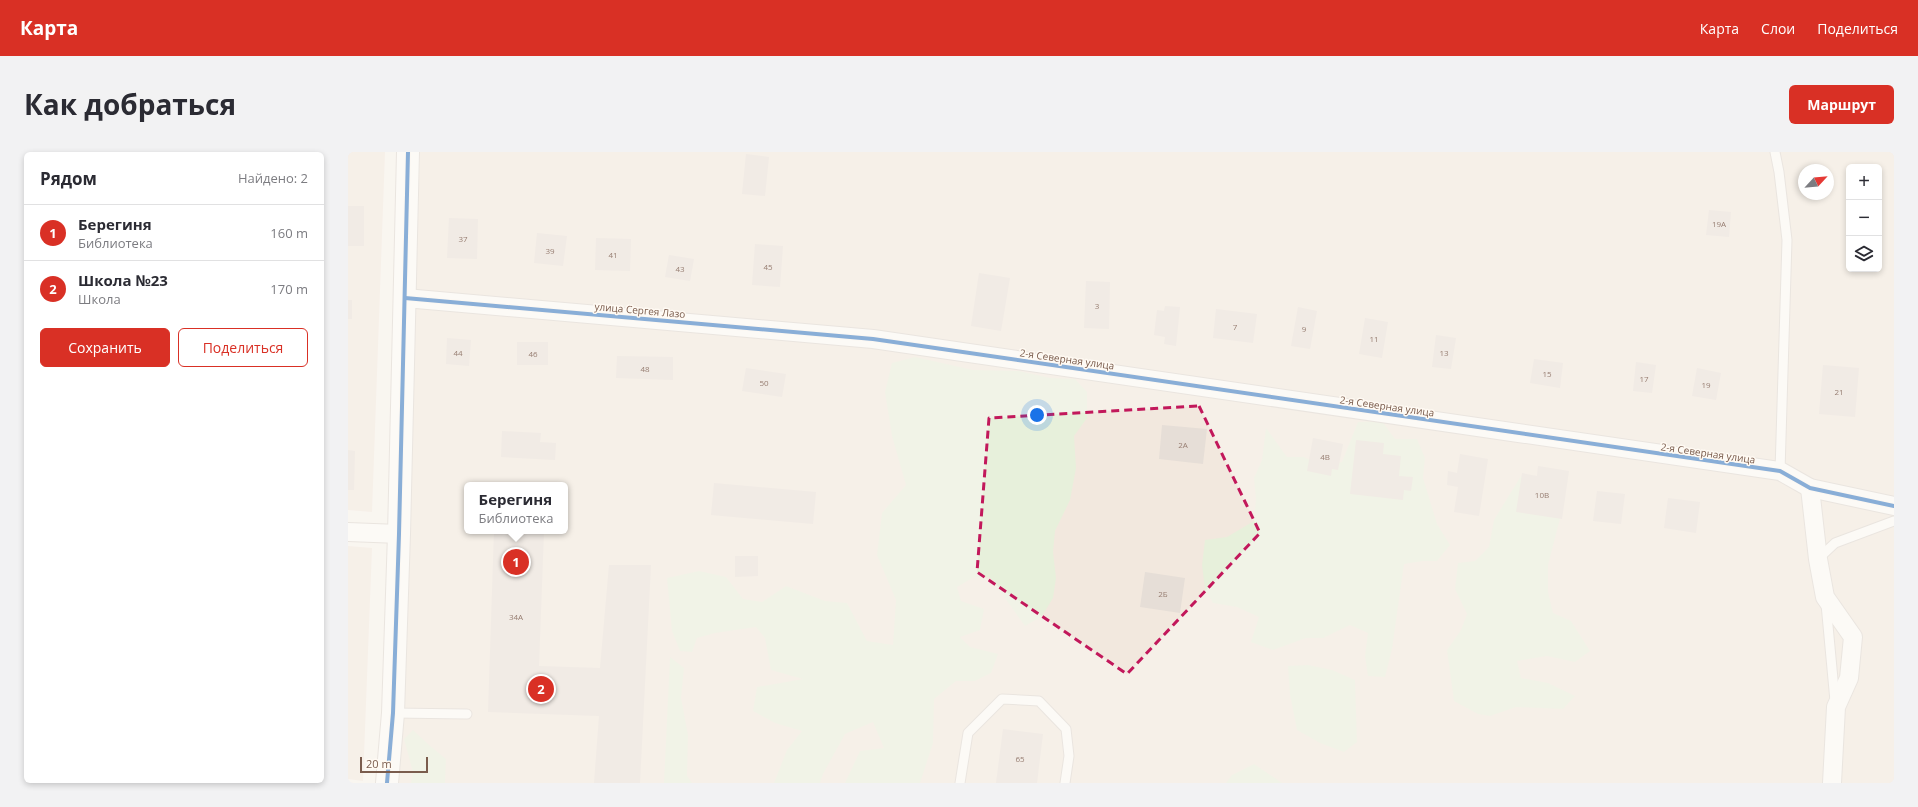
<!DOCTYPE html>
<html lang="ru">
<meta charset="utf-8">
<style>
body{margin:0;font-family:"Open Sans",sans-serif;background:#f2f2f3;color:#2b2b33}
.controls{position:absolute;right:12px;top:12px;display:grid;overflow:hidden;border-radius:6px;box-shadow:0 2px 6px #0003}
.controls button{width:36px;height:36px;display:grid;place-items:center;padding:0;border:0;border-bottom:1px solid #e1e1e2;background:#fff;color:#2b2b33;font:20px sans-serif}
.compass{position:absolute;left:1450px;top:12px;width:36px;height:36px;border-radius:50%;background:#fff;box-shadow:0 2px 6px #0003;rotate:64deg}
.scale{position:absolute;left:12px;bottom:10px;width:68px;box-sizing:border-box;padding-left:4px;border:2px solid #7a5c4d;border-top:0;font-size:11px;line-height:14px;white-space:nowrap;color:#7a5c4d;-webkit-text-stroke:3px #fffaf3;paint-order:stroke}
.you{position:absolute;left:689px;top:263px;width:14px;height:14px;margin:-10px;border:3px solid #fff;border-radius:50%;background:#1a73e8;box-shadow:0 0 0 6px #1a73e833}
.badge{display:grid;place-items:center;width:26px;height:26px;border-radius:50%;background:#d93025;color:#fff;font-size:13px;font-weight:700}
.pin{position:absolute;translate:-50% -50%;border:2px solid #fff;box-shadow:0 1px 4px #0006}
.popup{position:absolute;left:116px;top:330px;width:104px;height:52px;box-sizing:border-box;display:grid;place-content:center;border-radius:6px;background:#fff;filter:drop-shadow(0 1px 3px #0005);font-size:13px;white-space:nowrap;color:#7c7c81}
.popup b{font-size:15px;color:#2b2b33}
.popup::after{content:'';position:absolute;left:50%;top:100%;margin-left:-8px;border:8px solid transparent;border-top-color:#fff}
.list{margin:0;padding:0;list-style:none}
h2{display:flex;justify-content:space-between;align-items:center;height:52px;margin:0;padding:0 16px;font-size:17px}
h2 small{font-size:13px;font-weight:400;color:#7c7c81}
.list li{display:grid;grid-template-columns:26px 1fr auto;gap:12px;align-items:center;box-sizing:border-box;height:56px;padding:0 16px;border-top:1px solid #e1e1e2}
.list b{display:block;font-size:15px;white-space:nowrap}
.list p{margin:0;font-size:13px;white-space:nowrap;color:#7c7c81}
.list em{font-size:13px;font-style:normal;color:#7c7c81}
.actions{display:flex;gap:8px;padding:12px 16px}
.actions a{flex:1;padding:9px 0;border:1px solid #d93025;border-radius:6px;text-align:center;font-size:14px;color:#d93025}
.actions .main{background:#d93025;color:#fff}
.icon{flex:none;width:22px;height:22px;fill:none;stroke:currentColor;stroke-width:2;stroke-linecap:round;stroke-linejoin:round}
.map{position:relative;flex:none;width:1546px;height:631px;overflow:hidden;border-radius:6px}
header{display:flex;align-items:center;gap:24px;box-sizing:border-box;height:56px;padding:0 20px;background:#d93025;color:#fff}
header strong{font-size:19px}
nav{display:flex;gap:22px;margin-inline-start:auto;font-size:14px}
.intro{display:flex;align-items:center;justify-content:space-between;box-sizing:border-box;height:96px;padding:0 24px}
h1{margin:0;font-size:28px}
.button{padding:10px 18px;border-radius:6px;background:#d93025;color:#fff;font-size:14px;font-weight:700}
main{display:flex;gap:24px;padding:0 24px}
aside{flex:1;background:#fff;border-radius:6px;box-shadow:0 2px 6px #0003}
.map>svg:first-child{display:block}
.residential{fill:#f2e8de;fill-rule:evenodd}
.green{fill:#e7f0db}
.building{fill:#e6ded7}
.lines{fill:none;stroke-linecap:round;stroke-linejoin:round}
.service-casing{stroke:#d7d1cb;stroke-width:11}
.minor-casing{stroke:#d7d1cb;stroke-width:20}
.tertiary-casing{stroke:#d7d1cb;stroke-width:24}
.service{stroke:#fefefd;stroke-width:9}
.minor{stroke:#fefefd;stroke-width:18}
.tertiary{stroke:#fefefd;stroke-width:22}
.cycleway-casing{stroke:#fffaf3;stroke-width:6}
.cycleway{stroke:#0057b8;stroke-width:4}
.marked{fill:none;stroke:#c2185b;stroke-width:3;stroke-dasharray:8 5;stroke-linejoin:round}
.labels{text-anchor:middle;dominant-baseline:central;stroke-width:3;stroke-linejoin:round;paint-order:stroke}
.number-label{font-size:8px;fill:#977e72}
.street-label{font-size:10px;fill:#7a5c4d;stroke:#fffaf3}
</style>
<header>
<strong>Карта</strong>
<nav><a>Карта</a><a>Слои</a><a>Поделиться</a></nav>
</header>
<div class="intro"><h1>Как добраться</h1><a class="button">Маршрут</a></div>
<main>
<aside>
<h2>Рядом<small>Найдено: 2</small></h2>
<ul class="list">
<li><span class="badge">1</span><div><b>Берегиня</b><p>Библиотека</p></div><em>160 m</em></li>
<li><span class="badge">2</span><div><b>Школа №23</b><p>Школа</p></div><em>170 m</em></li>
</ul>
<div class="actions"><a class="main">Сохранить</a><a>Поделиться</a></div>
</aside>
<div class="map">
<svg width="1546" height="631" viewBox="0 0 1546 631">
<rect width="100%" height="100%" fill="#f9f5f0"/>
<g class="residential">
<path d="M0,0H37L24,360L0,358Z"/>
<path d="M72,0H1546V631H50L62,342ZM1501,15H1531V117H1501ZM1456,18H1480V42H1456ZM119,333H217V379H119Z"/>
<path d="M0,394L24,396L15,629L0,627Z"/>
</g>
<g class="green">
<path d="M567,205L625,218L671,219L702,226L727,227L739,240V266L726,284L728,316L722,348L707,379L705,400L708,426L705,446L694,464L677,474L642,425H626L609,435L613,449L636,457L632,478L612,485L622,495L650,502L643,521L627,529H608L586,547L585,591L572,631H497L512,599L536,596L525,570L497,582L475,622L472,631H426L439,598L454,579L427,571L405,559L409,535L455,527L423,518L417,486L408,475L367,481L349,486L344,500L332,499L324,479L319,426L351,419L378,425L395,447L414,450L438,434L477,449L499,451L519,489L545,493L548,448L529,403L534,361L558,333L544,284L537,240L544,211Z"/>
<path d="M1034,269L1047,287H1069L1077,306L1075,326L1089,372L1102,393L1089,409H1075L1056,412L1044,497L1037,525L1020,524L1017,504L1020,481L1002,473L975,486H958L925,498L903,490L911,465L889,455L865,451L857,437L854,413L857,388L879,385L906,369L908,347L906,326L914,308L918,276L939,305H956L973,314L994,310L1010,270Z"/>
<path d="M1173,324L1193,350L1214,359L1200,413V440L1205,461L1223,469L1242,499L1227,510L1199,504L1169,509L1173,526L1200,531L1227,544L1215,557L1168,555L1142,564L1130,562L1106,549L1099,498L1113,478L1119,462L1107,437L1110,411L1127,409L1141,395L1146,368Z"/>
<path d="M322,505L336,516L333,546L340,583L339,624L344,631H316Z"/>
<path d="M960,513L984,518L1007,528L1009,590L996,600L972,591L949,578L942,543L940,514Z"/>
<path d="M65,578L81,593L98,607L97,631H63L65,620L56,587Z"/>
<path d="M906,612L934,631H878L884,623Z"/>
</g>
<g class="building">
<path d="M398,2L421,5L417,44L394,42Z"/>
<rect x="0" y="54" width="16" height="40"/>
<path d="M1361,58L1383,60L1381,85L1358,83Z"/>
<path d="M101,66L130,67L129,107L99,106Z"/>
<path d="M189,81L219,84L215,114L186,111Z"/>
<path d="M248,86L283,87L282,119L247,118Z"/>
<path d="M407,92L435,94L432,135L404,133Z"/>
<path d="M321,103L346,107L342,129L317,125Z"/>
<path d="M631,121L662,126L653,179L623,174Z"/>
<path d="M738,129L762,130L761,177L736,176Z"/>
<rect x="0" y="148" width="4" height="19"/>
<path d="M817,154L832,155L828,194L816,192L817,185L806,183L809,158L816,159Z"/>
<path d="M950,155L969,159L962,197L943,194Z"/>
<path d="M868,157L909,162L905,191L865,186Z"/>
<path d="M1017,166L1040,170L1034,206L1011,202Z"/>
<path d="M1088,183L1108,186L1103,217L1084,215Z"/>
<path d="M99,186L123,188L121,214L98,212Z"/>
<rect x="169" y="190" width="31" height="23"/>
<path d="M269,204L325,205V228L268,226Z"/>
<path d="M1186,207L1215,211L1212,236L1182,231Z"/>
<path d="M1288,210L1308,213L1304,241L1285,239Z"/>
<path d="M1475,213L1511,216L1507,265L1471,262Z"/>
<path d="M398,216L438,222L434,245L394,239Z"/>
<path d="M1349,216L1373,221L1368,248L1344,244Z"/>
<path d="M814,273L859,277L855,312L811,307Z"/>
<path d="M154,279L193,281L192,290L208,291L207,308L153,305Z"/>
<path d="M965,286L995,292L990,318L984,317L983,324L959,319Z"/>
<path d="M1008,288L1036,291L1035,302L1053,304L1051,324L1065,325L1063,339L1056,338L1055,348L1002,342Z"/>
<path d="M0,298L7,299L6,338H0Z"/>
<path d="M1112,302L1140,307L1131,364L1106,360L1110,335L1099,333L1100,319L1109,321Z"/>
<path d="M1190,314L1221,319L1214,367L1168,360L1174,321L1189,324Z"/>
<path d="M366,331L468,340L465,372L363,363Z"/>
<path d="M1249,339L1277,342L1273,372L1245,369Z"/>
<path d="M1320,346L1352,350L1348,381L1316,376Z"/>
<path d="M146,379H196L191,514L252,516L261,413H303L292,631H246L251,564L140,560Z"/>
<path d="M387,404H410V424L387,425Z"/>
<path d="M797,420L837,426L832,461L792,455Z"/>
<path d="M655,577L695,582L689,631H648Z"/>
</g>
<g class="lines">
<defs>
<g id="service">
<path d="M1427,0L1431,20L1439,88L1432,319"/>
<path d="M1470,407L1487,391L1546,369"/>
<path d="M1478,452L1487,549"/>
<path d="M45,561L119,562"/>
<path d="M612,631L620,581L654,547L691,549L718,577L721,604L717,631"/>
</g>
<g id="minor">
<path d="M57,146L525,187L1432,319L1462,336L1546,354"/>
<path d="M1462,336L1470,407L1477,445L1505,485L1501,526L1488,555L1484,631"/>
<path d="M0,380L51,382"/>
</g>
<path id="tertiary" d="M39,631L45,561L51,382L60,0"/>
</defs>
<use href="#service" class="service-casing"/>
<use href="#minor" class="minor-casing"/>
<use href="#tertiary" class="tertiary-casing"/>
<use href="#service" class="service"/>
<use href="#minor" class="minor"/>
<use href="#tertiary" class="tertiary"/>
<defs>
<g id="cycleway">
<path d="M57,146L525,187L1432,319L1462,336L1546,354"/>
<path d="M39,631L45,561L51,382L60,0"/>
</g>
</defs>
<use href="#cycleway" class="cycleway-casing"/>
<use href="#cycleway" class="cycleway"/>
</g>
<path d="M0 0H1546V631H0ZM851,254L912,381L779,522L629,420L641,266Z" fill="#f9f5f0" fill-opacity=".55" fill-rule="evenodd"/>
<path class="marked" d="M851,254L912,381L779,522L629,420L641,266Z"/>
<g class="labels">
<g class="number-label">
<text x="1371" y="71">19А</text>
<text x="115" y="86">37</text>
<text x="202" y="98">39</text>
<text x="265" y="102">41</text>
<text x="420" y="114">45</text>
<text x="332" y="116">43</text>
<text x="749" y="153">3</text>
<text x="887" y="174">7</text>
<text x="956" y="176">9</text>
<text x="1026" y="186">11</text>
<text x="110" y="200">44</text>
<text x="1096" y="200">13</text>
<text x="185" y="201">46</text>
<text x="297" y="216">48</text>
<text x="1199" y="221">15</text>
<text x="1296" y="226">17</text>
<text x="416" y="230">50</text>
<text x="1358" y="232">19</text>
<text x="1491" y="239">21</text>
<text x="835" y="292">2А</text>
<text x="977" y="304">4В</text>
<text x="1194" y="342">10В</text>
<text x="815" y="441">2Б</text>
<text x="168" y="464">34А</text>
<text x="672" y="606">65</text>
</g>
<g class="street-label">
<text transform="translate(292 158) rotate(5)">улица Сергея Лазо</text>
<text transform="translate(719 207) rotate(8)">2-я Северная улица</text>
<text transform="translate(1039 254) rotate(8)">2-я Северная улица</text>
<text transform="translate(1360 301) rotate(8)">2-я Северная улица</text>
</g>
</g>
</svg>
<div class="controls">
<button>+</button>
<button>−</button>
<button><svg class="icon" aria-label="layers" viewBox="0 0 24 24"><path d="M12 4l9 5-9 5-9-5zM3 14l9 5 9-5"/></svg></button>
</div>
<svg class="compass" viewBox="-18 -18 36 36"><path d="M0-13l5 13h-10z" fill="#e53935"/><path d="M0 13l5-13h-10z" fill="#7c7c81"/></svg>
<div class="scale">20 m</div>
<div class="you"></div>
<div class="pin badge" style="left:168px;top:410px">1</div>
<div class="popup"><b>Берегиня</b>Библиотека</div>
<div class="pin badge" style="left:193px;top:537px">2</div>
</div>
</main>
